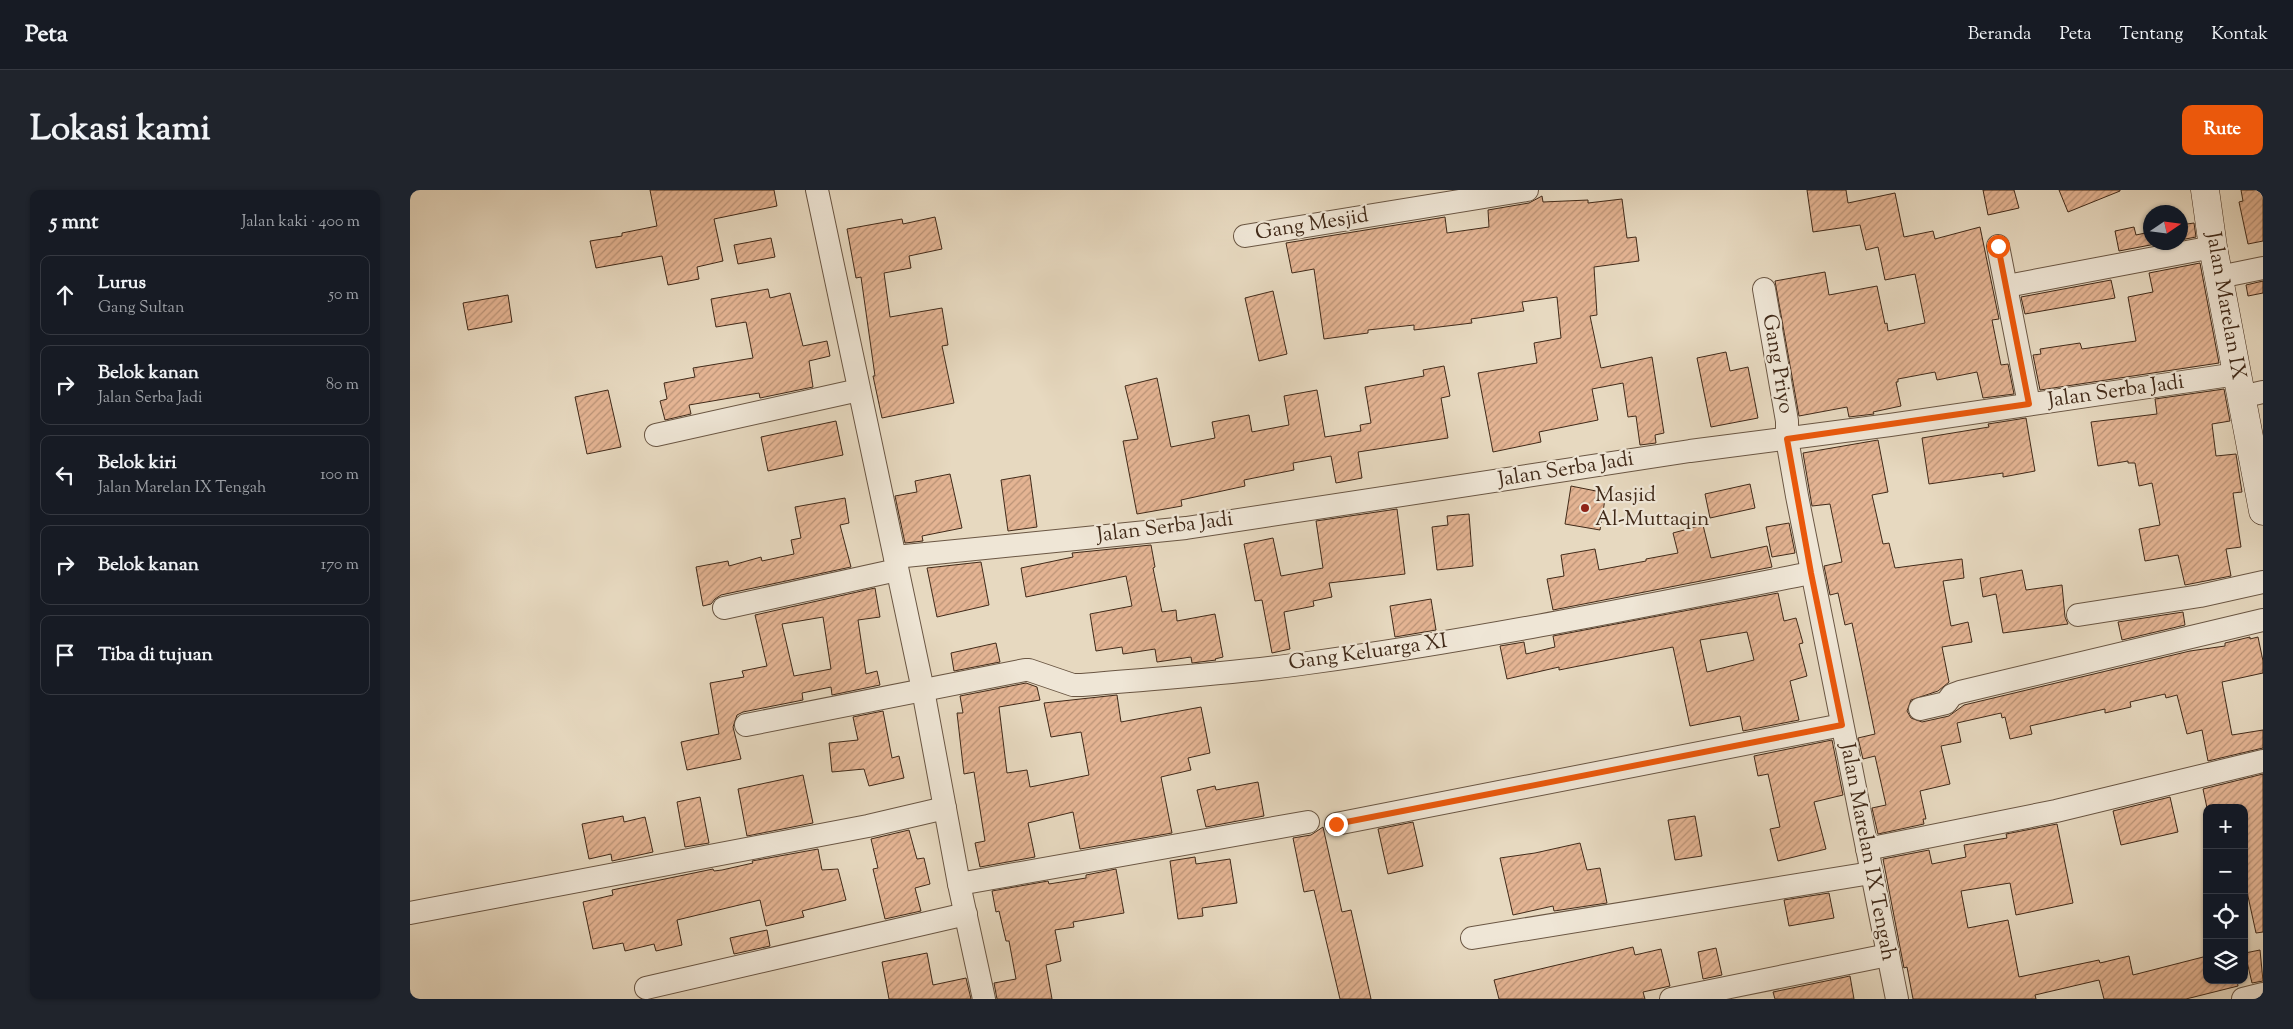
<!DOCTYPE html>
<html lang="id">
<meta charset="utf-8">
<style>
body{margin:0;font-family:"Sorts Mill Goudy",serif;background:#20242c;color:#f1f3f6}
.controls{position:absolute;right:15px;bottom:15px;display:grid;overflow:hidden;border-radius:10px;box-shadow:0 1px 4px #0004}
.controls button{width:45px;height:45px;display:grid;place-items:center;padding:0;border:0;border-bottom:1px solid #363941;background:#171b24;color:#f1f3f6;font:25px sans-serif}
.compass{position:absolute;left:1733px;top:15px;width:45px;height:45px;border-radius:50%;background:#171b24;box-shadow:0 1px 4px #0004;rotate:77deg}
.stop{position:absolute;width:15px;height:15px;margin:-11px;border:4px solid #ea580c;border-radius:50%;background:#fff}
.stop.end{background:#ea580c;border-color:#fff;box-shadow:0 1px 5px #0008}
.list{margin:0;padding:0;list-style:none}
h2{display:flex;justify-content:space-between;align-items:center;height:65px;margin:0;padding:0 20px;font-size:21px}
h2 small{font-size:16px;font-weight:400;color:#9ea1a6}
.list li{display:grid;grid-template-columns:32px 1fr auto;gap:15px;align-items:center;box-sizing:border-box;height:80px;margin:0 10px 10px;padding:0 10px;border:1px solid #363941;border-radius:10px}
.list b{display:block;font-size:19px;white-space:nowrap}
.list p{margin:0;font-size:16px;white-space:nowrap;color:#9ea1a6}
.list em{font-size:16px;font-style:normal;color:#9ea1a6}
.icon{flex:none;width:28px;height:28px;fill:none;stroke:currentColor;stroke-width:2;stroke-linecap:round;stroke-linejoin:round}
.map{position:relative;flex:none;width:1853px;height:809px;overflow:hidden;border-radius:10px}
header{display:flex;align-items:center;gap:30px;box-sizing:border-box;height:70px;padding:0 25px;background:#171b24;border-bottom:1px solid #363941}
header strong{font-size:24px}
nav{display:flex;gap:28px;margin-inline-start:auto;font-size:18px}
.intro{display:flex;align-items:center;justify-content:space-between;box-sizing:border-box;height:120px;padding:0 30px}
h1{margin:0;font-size:35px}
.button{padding:12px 22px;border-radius:10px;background:#ea580c;color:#fff;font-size:18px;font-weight:700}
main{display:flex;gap:30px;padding:0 30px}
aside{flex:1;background:#171b24;border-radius:10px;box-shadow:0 1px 4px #0004}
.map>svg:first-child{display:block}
.building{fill:url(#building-hatch);stroke:#412a19;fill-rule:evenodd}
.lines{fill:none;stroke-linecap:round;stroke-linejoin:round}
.street-casing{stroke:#6a5643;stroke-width:24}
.secondary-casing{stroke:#412a19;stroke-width:29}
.street{stroke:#efe6d6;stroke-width:22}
.secondary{stroke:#efe6d6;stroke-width:28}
.route{stroke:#ea580c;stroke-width:6}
.poi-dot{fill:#8f2418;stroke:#efe6d6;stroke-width:2}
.labels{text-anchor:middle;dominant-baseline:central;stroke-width:4.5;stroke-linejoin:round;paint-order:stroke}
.street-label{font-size:21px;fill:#412a19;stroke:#efe6d6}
.poi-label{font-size:21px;fill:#412a19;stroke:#efe6d6;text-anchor:start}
</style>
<header>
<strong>Peta</strong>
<nav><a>Beranda</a><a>Peta</a><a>Tentang</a><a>Kontak</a></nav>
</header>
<div class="intro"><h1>Lokasi kami</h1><a class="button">Rute</a></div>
<main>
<aside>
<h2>5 mnt<small>Jalan kaki · 400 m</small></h2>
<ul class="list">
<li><svg class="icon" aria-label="ahead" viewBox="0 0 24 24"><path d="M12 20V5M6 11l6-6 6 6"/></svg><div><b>Lurus</b><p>Gang Sultan</p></div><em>50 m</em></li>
<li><svg class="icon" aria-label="right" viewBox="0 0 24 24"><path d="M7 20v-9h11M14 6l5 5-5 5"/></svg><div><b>Belok kanan</b><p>Jalan Serba Jadi</p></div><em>80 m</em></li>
<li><svg class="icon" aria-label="left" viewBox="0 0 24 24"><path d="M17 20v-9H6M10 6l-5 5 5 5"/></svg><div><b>Belok kiri</b><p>Jalan Marelan IX Tengah</p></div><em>100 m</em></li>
<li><svg class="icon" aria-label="right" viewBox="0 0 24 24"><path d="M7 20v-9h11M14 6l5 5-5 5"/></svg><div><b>Belok kanan</b></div><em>170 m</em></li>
<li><svg class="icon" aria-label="arrive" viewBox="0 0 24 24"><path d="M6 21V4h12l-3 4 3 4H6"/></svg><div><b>Tiba di tujuan</b></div></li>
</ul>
</aside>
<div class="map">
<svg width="1853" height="809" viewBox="0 0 1853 809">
<defs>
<pattern id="building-hatch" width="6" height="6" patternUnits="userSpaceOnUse" patternTransform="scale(1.25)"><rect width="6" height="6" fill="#e4b493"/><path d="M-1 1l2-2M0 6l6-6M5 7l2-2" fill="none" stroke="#ba9377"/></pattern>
</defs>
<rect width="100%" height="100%" fill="#e7d9c0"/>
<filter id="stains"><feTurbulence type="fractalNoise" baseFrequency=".004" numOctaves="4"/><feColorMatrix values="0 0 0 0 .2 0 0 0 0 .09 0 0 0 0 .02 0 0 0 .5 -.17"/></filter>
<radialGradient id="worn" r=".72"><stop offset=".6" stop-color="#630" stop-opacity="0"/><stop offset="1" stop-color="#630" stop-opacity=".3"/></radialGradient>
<g class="building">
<path d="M240,0H364L367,16L304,29L313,71L287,77L289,89L258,95L252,66L186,78L180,51L212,46V43L247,36Z"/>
<path d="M1397,0H1436L1438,13L1485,3L1494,47L1523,41L1525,49L1570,37L1589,129L1582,130L1591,175L1598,174L1604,204L1573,208L1567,182L1527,190L1525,182L1488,189V192H1486L1491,216L1463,222L1464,224L1439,227L1437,217L1389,226L1365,91L1415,82L1419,105L1467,96L1475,134L1477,133L1478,141L1515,133L1505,84L1475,90L1468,57L1456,60L1450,35L1403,42Z"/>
<path d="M1573,0H1604L1609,18L1578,25Z"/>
<path d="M1649,0H1710V1L1658,22Z"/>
<path d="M1831,0H1853V51L1838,54L1829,12L1833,11Z"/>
<path d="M1132,6L1133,12L1178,10V13L1212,9L1217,48L1226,47L1229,71L1184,77L1187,125L1180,126L1191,178L1242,167L1254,243L1245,245L1246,253L1230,255L1226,226L1218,227L1213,193L1182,199L1188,230L1129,242L1131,252L1083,262L1068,183L1127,173L1124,153L1151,148L1147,107L1112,112L1114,121L1061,129L1062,133L1004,140V135L958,140V143L914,149L904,79L882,83L876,53L1035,27L1037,43L1079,37L1078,20L1119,13Z"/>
<path d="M525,27L532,59L499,66L501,78L474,83L480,127L532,118L538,155L532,156L544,213L472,228L463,186H465L451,87L446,88L437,39L492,29L493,34Z"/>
<path d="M1784,33L1786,47L1770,50V35Z"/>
<path d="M1724,37L1726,45L1740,42V52H1756L1709,61L1705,41Z"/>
<path d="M361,48L365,67L328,74L324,55Z"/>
<path d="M1790,73L1809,173L1630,200L1623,165L1631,164L1630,159L1670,153L1672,159L1726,151L1718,107L1743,102L1739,83Z"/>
<path d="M1701,90L1705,108L1615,124L1611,107Z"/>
<path d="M1853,91V103L1838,106L1836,95Z"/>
<path d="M358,99L360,108L380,103L393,156L417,151L420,166L399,171L403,197L350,208L349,203L279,215L281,224L255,230L250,211L257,209L254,193L285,187L283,178L343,168L336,132L306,137L301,109Z"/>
<path d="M863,101L877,164L849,171L835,108Z"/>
<path d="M98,105L102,132L58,140L53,113Z"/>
<path d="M1316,162L1320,181L1338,177L1348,228L1301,237L1287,168Z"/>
<path d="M1034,176L1040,206L1031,208L1038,248L948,262L952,288L926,293L921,266L883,273L884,280L834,290L835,296L771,310L772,316L727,324L713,251L728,249L715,196L747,188L761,257L805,248L802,232L839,225L842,242L879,235L874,206L907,200L915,247L951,241L950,235L961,233L955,197L1014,186L1013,180Z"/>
<path d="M1814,199L1820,231L1802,234L1806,266L1826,264L1832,302L1823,303L1831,357L1816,359L1821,386L1775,395L1768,365L1735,371L1729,339L1750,335L1742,293L1729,296L1725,273H1718V271L1688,276L1681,232L1747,224L1745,209Z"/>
<path d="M198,200L211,257L177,264L165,207Z"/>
<path d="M1616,228L1625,281L1593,287V283L1519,294L1512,248L1579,237L1578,234Z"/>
<path d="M426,231L433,265L358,281L351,247Z"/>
<path d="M1468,250L1478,302L1462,305L1473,354L1479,353L1485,378L1552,369L1554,388L1533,391L1541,436L1558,432L1562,452L1532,457L1539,492L1528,501L1501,510L1497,521L1501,528L1512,532L1539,526L1554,515L1780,461L1815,456V453L1840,447V449L1848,447L1853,471V483L1812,492L1822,545L1853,540V558L1798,571L1792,540L1777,544L1767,505L1756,508L1755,504L1720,512L1721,517L1695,523V519L1620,536L1622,544L1600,549L1595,527L1592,528L1591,523L1547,533L1551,552L1531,556L1540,594L1510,601L1516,629H1513L1514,634L1468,644L1462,618L1476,615L1465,566L1453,569L1448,548L1465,544L1442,433L1435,435L1428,403L1420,405L1414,376L1432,372L1420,314L1402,316L1393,263Z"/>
<path d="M540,284L552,338L512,346L513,351L495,353L485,306L507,302L505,291Z"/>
<path d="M620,285L627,337L598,341L591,290Z"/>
<path d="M1340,294L1345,318L1300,328L1295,304Z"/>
<path d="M1161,296L1196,303L1190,340L1155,334Z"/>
<path d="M435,308L439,333L430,335L441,377L311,405L305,409L301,414L293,416L286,377L318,371L319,376L351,367L352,371L384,364L381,350L391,348L385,317Z"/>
<path d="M987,319L995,384L919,393L922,407L903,411L904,416L874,422L880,459L862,463L852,410L845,411L834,354L863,348L871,386L913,378L906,331Z"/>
<path d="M1059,324L1063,376L1027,380L1022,337L1038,335L1037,326Z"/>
<path d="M1379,333L1385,363L1362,367L1356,337Z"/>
<path d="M1293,335L1301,368L1357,356L1362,377L1143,420L1137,389L1154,386L1151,365L1185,359L1189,380L1236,371V369L1268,363L1263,343Z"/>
<path d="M741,355L745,377L743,378L752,422L766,420L767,431L805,424L813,467L805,469L806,470L782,473L781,467L747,472L745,459L713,464L712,457L686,461L680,424L722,416L716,386L616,407L611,378L663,367L662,363Z"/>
<path d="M571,372L579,415L527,427L517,378Z"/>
<path d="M1612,380L1616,400L1652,395L1655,427L1658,434L1593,443L1586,404L1573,407L1570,388Z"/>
<path d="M465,398L470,427L448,430L456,484L467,481L470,495L422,505L421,497L392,503L393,510L333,522L327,525L323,537L331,569L277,580L271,552L309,544L300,493L334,487L332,481L357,476L345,425ZM413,427L421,479L384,486L372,434Z"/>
<path d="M1368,403L1374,431L1386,428L1393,453L1389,454L1397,486L1380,491L1389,530L1333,541L1330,526L1280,536L1263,457L1149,480V477L1097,489L1090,456L1114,452L1116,464L1145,457L1143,446ZM1337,442L1344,470L1297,482L1290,450Z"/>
<path d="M1021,409L1026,440L985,447L980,416Z"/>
<path d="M1773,422L1775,435L1712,450L1708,432Z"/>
<path d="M586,453L590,472L544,481L541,463Z"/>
<path d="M616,493L627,497L630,510L589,517L597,583L617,580L620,597L679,585L671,542L641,547L634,513L707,505L711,532L791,517L800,563L778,568L781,580L751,587L762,643L670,659L663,622L618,633L625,667L570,677L565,653L575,651L564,582L554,584L547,523H553L550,506Z"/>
<path d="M473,521L482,568L489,566L494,588L459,596L454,579L422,582L419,553L448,550L443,527Z"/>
<path d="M1422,550L1433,605L1404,612L1416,659L1368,671L1360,639L1370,637L1358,584L1348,586L1344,566Z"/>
<path d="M1853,584V742L1846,743L1834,688V618H1797L1793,599Z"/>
<path d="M393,585L403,633L337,646L328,599Z"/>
<path d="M848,592L854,626L796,637L787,600L805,596L806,600Z"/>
<path d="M290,607L299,653L275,657L267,612Z"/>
<path d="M1760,607L1768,642L1711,655L1703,621Z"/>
<path d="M213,626L214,632L235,627L243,662L202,671L201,664L179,669L172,634Z"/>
<path d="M1285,626L1292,666L1265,670L1258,630Z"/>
<path d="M1003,632L1013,676L978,684L968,639Z"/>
<path d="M1647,634L1663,713L1606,725L1600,693L1551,701L1558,738L1598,730L1609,787L1689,770L1690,773L1719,766L1723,785L1797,766V790H1827L1828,796L1776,809H1694L1689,790L1625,805L1626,809H1503L1497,777L1494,778L1473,669L1519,660L1522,674L1556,667L1554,655L1597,648L1596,644Z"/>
<path d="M913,637L932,722L941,720L961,809H930L904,700L894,702L883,648L901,645Z"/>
<path d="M499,640L507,669L514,668L520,694L505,698L511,721L475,729L463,679L468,678L461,649Z"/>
<path d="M1170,653L1177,680L1190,678L1197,713L1144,721L1143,716L1103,725L1090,668L1125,663Z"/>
<path d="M408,659L412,680L428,679L436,710L392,721L394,727L356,736L350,710L267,730L272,755L246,761L244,754L215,761L213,753L183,759L173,712L203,705L202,700L303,679L304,681L312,680L343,673L342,671Z"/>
<path d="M785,667L786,674L820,669L827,713L792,718L793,726L768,729L760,671Z"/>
<path d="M706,679L714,723L663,732L664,737L645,740L651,771L636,775L642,809H587L584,793L606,789L599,751H596L589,721L586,722L582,701L638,691L639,694L676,688V685Z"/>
<path d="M1419,703L1424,728L1379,736L1374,710Z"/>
<path d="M357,740L360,756L324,764L320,748Z"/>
<path d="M1223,757L1225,765L1251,759L1260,796L1233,802L1235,809H1089L1084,790Z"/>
<path d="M1306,758L1312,785L1293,789L1288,762Z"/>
<path d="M1850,760L1853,791L1842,793L1835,763Z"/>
<path d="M517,763L523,795L556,788L561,809H479L472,772Z"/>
<path d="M1440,786L1444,809H1365L1363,802Z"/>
</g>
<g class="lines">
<defs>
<g id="street">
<path d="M407,0L513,500L549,694L574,809"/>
<path d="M835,46L1117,0"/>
<path d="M1588,56L1619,214"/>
<path d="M1809,87L1853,78"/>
<path d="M1597,96L1803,57"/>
<path d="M1354,99L1377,231V249L1387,306L1487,809"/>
<path d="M1831,207L1853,202"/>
<path d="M246,245L449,200"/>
<path d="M485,367L776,338L1280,261L1480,235L1827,184"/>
<path d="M314,418L487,380"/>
<path d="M1668,425L1790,406L1853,392"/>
<path d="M1510,519L1536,513L1542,505L1550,502L1853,430"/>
<path d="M336,535L615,480H619L663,495H672C747,488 823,484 898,473C1067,450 1234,416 1401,383"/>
<path d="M926,634L1432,535"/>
<path d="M1457,659L1646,621L1853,571"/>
<path d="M549,694L898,632"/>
<path d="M0,723L458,636L535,618"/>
<path d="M1062,748L1461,683"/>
<path d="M236,798L556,724"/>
<path d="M1261,809L1478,765"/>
<path d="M1833,809L1853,804"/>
</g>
<path id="secondary" d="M1795,0L1803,57L1853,321"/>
</defs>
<use href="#street" class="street-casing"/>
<use href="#secondary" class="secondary-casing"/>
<use href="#street" class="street"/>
<use href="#secondary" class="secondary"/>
</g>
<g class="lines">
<path class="route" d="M926,634L1432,535L1401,383L1377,249L1619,214L1588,56"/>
</g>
<circle class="poi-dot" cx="1175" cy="318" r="5"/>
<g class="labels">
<g class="street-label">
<text transform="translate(902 35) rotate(-9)">Gang Mesjid</text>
<text transform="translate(1815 116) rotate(80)">Jalan Marelan IX</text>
<text transform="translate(1367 174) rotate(80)">Gang Priyo</text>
<text transform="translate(1706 202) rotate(-8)">Jalan Serba Jadi</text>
<text transform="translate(1156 280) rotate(-9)">Jalan Serba Jadi</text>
<text transform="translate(755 338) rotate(-7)">Jalan Serba Jadi</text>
<text transform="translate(958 463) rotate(-8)">Gang Keluarga XI</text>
<text transform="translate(1457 662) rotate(79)">Jalan Marelan IX Tengah</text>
</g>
<g class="poi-label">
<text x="1185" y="306">Masjid<tspan x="1185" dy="24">Al-Muttaqin</tspan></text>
</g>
</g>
<rect width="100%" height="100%" filter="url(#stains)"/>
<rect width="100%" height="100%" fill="url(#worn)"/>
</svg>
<div class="controls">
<button>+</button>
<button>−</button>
<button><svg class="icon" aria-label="locate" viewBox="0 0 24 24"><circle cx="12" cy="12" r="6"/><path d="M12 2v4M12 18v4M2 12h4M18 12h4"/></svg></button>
<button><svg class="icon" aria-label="layers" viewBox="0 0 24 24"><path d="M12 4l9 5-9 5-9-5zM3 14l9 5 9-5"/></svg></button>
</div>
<svg class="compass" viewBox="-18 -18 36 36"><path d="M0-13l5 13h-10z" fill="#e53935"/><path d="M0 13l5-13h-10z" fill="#9ea1a6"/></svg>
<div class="stop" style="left:1588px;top:56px"></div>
<div class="stop end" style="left:926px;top:634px"></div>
</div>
</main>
